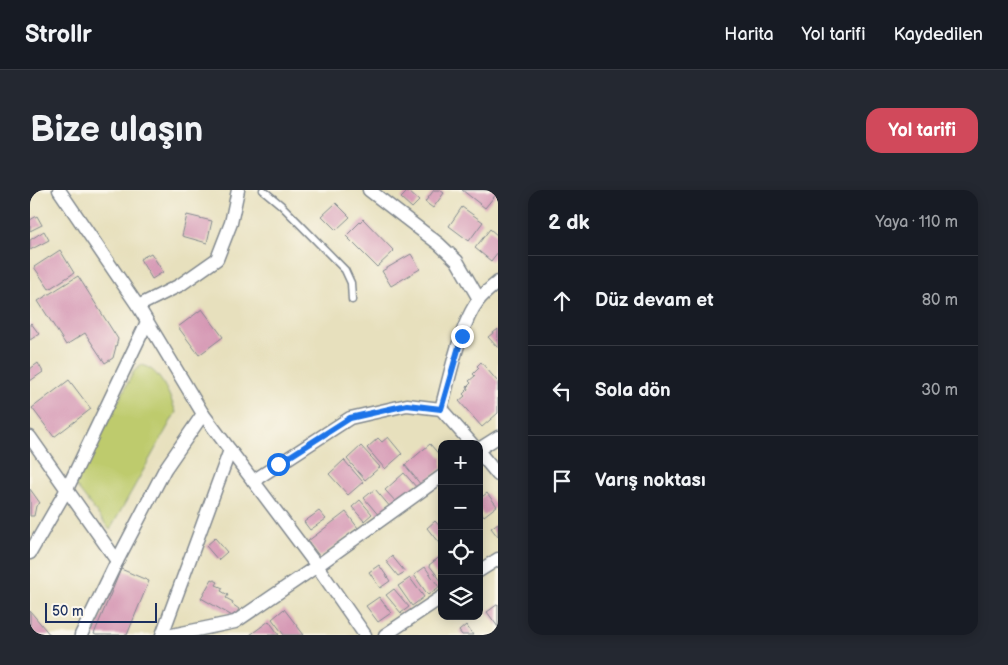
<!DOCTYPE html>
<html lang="tr">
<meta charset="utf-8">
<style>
body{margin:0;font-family:"Balsamiq Sans",sans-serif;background:#242831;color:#f1f3f6}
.controls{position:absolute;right:15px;bottom:15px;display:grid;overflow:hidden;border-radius:10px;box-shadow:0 2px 12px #0003}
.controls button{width:45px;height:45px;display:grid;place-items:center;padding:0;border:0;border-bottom:1px solid #363941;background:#171b24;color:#f1f3f6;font:25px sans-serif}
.scale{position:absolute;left:15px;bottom:12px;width:112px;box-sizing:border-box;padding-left:5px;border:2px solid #1b2f5e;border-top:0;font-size:14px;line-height:18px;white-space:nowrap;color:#1b2f5e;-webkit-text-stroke:4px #fbf7ec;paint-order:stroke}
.stop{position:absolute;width:15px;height:15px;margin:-11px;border:4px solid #1a73e8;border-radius:50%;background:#fff}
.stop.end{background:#1a73e8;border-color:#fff;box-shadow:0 1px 5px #0008}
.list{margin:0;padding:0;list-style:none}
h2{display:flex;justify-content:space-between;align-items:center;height:65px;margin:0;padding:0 20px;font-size:21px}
h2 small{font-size:16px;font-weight:400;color:#9ea1a6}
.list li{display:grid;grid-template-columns:32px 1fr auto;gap:15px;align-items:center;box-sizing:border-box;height:90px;padding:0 20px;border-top:1px solid #363941}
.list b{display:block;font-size:19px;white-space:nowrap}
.list em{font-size:16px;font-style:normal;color:#9ea1a6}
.icon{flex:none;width:28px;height:28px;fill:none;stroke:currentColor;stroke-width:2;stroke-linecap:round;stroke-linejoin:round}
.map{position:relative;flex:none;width:468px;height:445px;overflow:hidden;border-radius:15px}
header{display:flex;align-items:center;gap:30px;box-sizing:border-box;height:70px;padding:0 25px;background:#171b24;border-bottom:1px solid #363941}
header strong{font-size:24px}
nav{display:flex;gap:28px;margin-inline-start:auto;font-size:18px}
.intro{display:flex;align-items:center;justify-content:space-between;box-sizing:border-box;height:120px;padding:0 30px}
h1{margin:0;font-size:35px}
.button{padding:12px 22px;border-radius:15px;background:#d1495b;color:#fff;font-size:18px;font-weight:700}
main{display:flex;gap:30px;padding:0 30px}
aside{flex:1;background:#171b24;border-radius:15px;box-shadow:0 2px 12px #0003}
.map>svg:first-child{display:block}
.green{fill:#becb6d;stroke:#6c7d66}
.building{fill:#d597b4}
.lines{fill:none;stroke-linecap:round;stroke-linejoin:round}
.service-casing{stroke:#81888e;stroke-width:9}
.minor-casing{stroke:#81888e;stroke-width:15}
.service{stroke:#fff;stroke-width:6}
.minor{stroke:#fff;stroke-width:12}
.route{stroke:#1a73e8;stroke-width:6}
</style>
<header>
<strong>Strollr</strong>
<nav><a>Harita</a><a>Yol tarifi</a><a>Kaydedilen</a></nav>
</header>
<div class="intro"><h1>Bize ulaşın</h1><a class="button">Yol tarifi</a></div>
<main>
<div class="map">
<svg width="468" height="445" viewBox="0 0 468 445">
<rect width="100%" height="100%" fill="#fbf7ec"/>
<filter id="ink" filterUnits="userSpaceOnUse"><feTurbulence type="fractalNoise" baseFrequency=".02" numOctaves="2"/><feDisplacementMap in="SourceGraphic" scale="10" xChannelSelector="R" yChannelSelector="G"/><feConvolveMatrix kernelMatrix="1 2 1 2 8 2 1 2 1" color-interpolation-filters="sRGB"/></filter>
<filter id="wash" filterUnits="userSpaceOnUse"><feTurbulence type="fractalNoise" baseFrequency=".0096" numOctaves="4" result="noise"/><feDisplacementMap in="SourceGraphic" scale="20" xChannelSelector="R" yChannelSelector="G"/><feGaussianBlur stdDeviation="1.12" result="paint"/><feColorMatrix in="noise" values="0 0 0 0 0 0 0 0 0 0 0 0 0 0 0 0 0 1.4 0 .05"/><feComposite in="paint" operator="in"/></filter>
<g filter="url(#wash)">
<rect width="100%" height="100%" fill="#e7e0bd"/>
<path class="green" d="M112,175C130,179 140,206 146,222L80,340L45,295L104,181Z"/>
<g id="blocks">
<g class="building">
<path d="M404,0H410L414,3L403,18L395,12Z"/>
<path d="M432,0H468V2L455,18Z"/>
<path d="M378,1L389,11L382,18L371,8Z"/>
<path d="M306,13L320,27L306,40L292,26Z"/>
<path d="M432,17L453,32L439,51L419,36Z"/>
<path d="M157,25L182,31L177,53L152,46Z"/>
<path d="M7,26L12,35L0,41V30Z"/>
<path d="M333,29L364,61L347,77L316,46Z"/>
<path d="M460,39L468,46V62L461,71L445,58Z"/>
<path d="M14,41L19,50L0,60V50Z"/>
<path d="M30,60L44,83L19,99L4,77Z"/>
<path d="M121,63L133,82L122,89L110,69Z"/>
<path d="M381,64L390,79L361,96L352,81Z"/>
<path d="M48,86L88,149L83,168L75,173L55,143L36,155L8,111Z"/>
<path d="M172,119L193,147L169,165L148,137Z"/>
<path d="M1,133L9,144L0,150V134Z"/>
<path d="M468,139V158L458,147Z"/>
<path d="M451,172L468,192V223L452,237L429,211L435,206L433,204L438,199L437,197L441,193L439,191L445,186L443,184L449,178L447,176Z"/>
<path d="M8,173L13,182L0,191V179Z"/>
<path d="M39,190L61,219L24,247L2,218Z"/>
<path d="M358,247L372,264L355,279L337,258L348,248L352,252Z"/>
<path d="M400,254L412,268V278L391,295L375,275Z"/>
<path d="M331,256L350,277L335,290L317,269Z"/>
<path d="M314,270L333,292L318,305L299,284Z"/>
<path d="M374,283L387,298L368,314L355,300Z"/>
<path d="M0,299L10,313L6,316L4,326H0Z"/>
<path d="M345,299L361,318L350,327L334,308Z"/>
<path d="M457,303L467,316L454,326L449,319V309Z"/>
<path d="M330,310L342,324L334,331L322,317Z"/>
<path d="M289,321L296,329L280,340L274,332Z"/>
<path d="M316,322L328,338L290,367L278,351Z"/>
<path d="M405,331L412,339V357L397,338Z"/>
<path d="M468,333V347L461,338Z"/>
<path d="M185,348L197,362L188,370L176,356Z"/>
<path d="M362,366L375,382L368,386L356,371Z"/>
<path d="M411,366L412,367V392L399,375Z"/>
<path d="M349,375L360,391L350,398L339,382Z"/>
<path d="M395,377L409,397L398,405L384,385Z"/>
<path d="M91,379L119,391L97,445H66L64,444Z"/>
<path d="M380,388L394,407L382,416L368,396Z"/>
<path d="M182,389L188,392L186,395L193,398L191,401L198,405L196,408L203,412L202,414L209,419L204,427L171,408Z"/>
<path d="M364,399L379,417L371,423L356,405Z"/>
<path d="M349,407L361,423L348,432L336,416Z"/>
<path d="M468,414V437L457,422Z"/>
<path d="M254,419L274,445H254L242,429Z"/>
<path d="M0,421L20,445H6L0,438Z"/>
<path d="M239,431L249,445H220Z"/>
<path d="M436,435L443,445H432L429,441Z"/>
</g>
</g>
</g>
<g filter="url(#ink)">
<use href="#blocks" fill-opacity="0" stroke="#81888e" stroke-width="1"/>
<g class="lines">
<defs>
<path id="service" d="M233,0L251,15L315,80L321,93L322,110"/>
<g id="minor">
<path d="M29,0L108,116L173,224L287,376L335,445"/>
<path d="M339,0L409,54L427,71L449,109"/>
<path d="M108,116L150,95L187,69L201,33L208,0"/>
<path d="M411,219C419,190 430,134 448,111C453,104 461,98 468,92"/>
<path d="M0,247L87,371"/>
<path d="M449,259L468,247"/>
<path d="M449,262L468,285"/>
<path d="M223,291L320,228L377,215L411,219L442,254"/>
<path d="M0,363L37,299L117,132"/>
<path d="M449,381L468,369"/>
<path d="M51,445L87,371L135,279L173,224"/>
<path d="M132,445L200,260"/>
<path d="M142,445L205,432L287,376L412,286"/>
<path d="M355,445L412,407"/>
</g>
</defs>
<use href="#service" class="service-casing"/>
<use href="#minor" class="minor-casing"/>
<use href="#service" class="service"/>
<use href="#minor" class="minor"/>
</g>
</g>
<g class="lines" filter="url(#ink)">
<path class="route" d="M248,274L320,228L377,215L411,219L432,146"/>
</g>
</svg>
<div class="controls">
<button>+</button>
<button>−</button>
<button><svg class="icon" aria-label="locate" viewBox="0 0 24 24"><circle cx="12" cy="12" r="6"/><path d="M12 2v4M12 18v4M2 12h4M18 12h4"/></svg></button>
<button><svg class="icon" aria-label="layers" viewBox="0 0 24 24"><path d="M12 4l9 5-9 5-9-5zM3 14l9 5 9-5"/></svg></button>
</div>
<div class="scale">50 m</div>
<div class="stop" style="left:248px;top:274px"></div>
<div class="stop end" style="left:432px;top:146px"></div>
</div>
<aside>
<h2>2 dk<small>Yaya · 110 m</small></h2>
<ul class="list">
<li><svg class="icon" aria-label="ahead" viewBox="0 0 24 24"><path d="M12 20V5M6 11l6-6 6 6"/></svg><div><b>Düz devam et</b></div><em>80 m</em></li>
<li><svg class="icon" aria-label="left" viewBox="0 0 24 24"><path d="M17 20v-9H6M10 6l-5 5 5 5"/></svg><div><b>Sola dön</b></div><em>30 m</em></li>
<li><svg class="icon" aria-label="arrive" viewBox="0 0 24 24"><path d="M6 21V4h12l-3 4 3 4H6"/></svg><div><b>Varış noktası</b></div></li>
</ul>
</aside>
</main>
